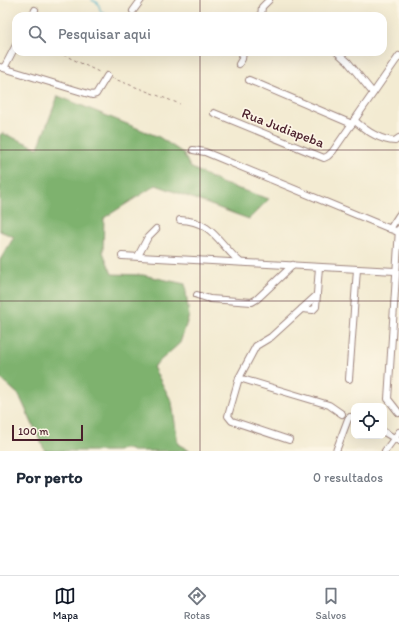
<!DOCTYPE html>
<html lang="pt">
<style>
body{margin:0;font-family:Itim,sans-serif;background:#f6f6f7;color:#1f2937}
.controls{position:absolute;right:12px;bottom:12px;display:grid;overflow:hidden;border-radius:8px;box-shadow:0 4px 16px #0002}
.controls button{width:36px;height:36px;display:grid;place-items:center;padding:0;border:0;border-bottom:1px solid #e0e1e3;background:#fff;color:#1f2937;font:20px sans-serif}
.scale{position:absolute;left:12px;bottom:10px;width:71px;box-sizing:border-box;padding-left:4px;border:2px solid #4a1f2b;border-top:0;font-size:11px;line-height:14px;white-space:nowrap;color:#4a1f2b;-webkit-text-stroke:3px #fcf5e5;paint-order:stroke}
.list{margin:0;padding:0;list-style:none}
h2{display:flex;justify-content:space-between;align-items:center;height:52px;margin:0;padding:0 16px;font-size:17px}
h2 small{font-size:13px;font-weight:400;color:#747a83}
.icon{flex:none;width:22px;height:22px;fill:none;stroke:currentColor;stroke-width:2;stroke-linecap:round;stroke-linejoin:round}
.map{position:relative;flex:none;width:399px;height:451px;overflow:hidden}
.search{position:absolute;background:#fff;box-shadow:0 4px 16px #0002;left:12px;right:12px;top:12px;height:44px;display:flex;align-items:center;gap:10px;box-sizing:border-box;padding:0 14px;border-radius:12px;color:#747a83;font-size:15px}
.sheet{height:124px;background:#fff}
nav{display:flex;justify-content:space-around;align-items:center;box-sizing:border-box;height:56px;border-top:1px solid #e0e1e3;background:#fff;font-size:11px;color:#747a83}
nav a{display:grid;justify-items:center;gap:2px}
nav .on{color:#111827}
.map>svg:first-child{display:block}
.forest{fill:#7eb26e;stroke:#64684c}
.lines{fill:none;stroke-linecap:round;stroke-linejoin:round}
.stream{stroke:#46adc5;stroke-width:1.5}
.minor-casing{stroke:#9e857e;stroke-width:8}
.path{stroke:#9e857e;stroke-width:1;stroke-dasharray:3 3;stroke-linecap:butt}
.minor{stroke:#fff;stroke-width:6}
.grid{fill:none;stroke:#4a1f2b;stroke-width:1;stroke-opacity:0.55}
.labels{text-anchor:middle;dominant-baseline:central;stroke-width:3.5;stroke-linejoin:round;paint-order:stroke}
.street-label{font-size:14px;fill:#4a1f2b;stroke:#fcf5e5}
</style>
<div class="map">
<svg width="399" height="451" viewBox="0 0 399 451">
<rect width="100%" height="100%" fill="#fcf5e5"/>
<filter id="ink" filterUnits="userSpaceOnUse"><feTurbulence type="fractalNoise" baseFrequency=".025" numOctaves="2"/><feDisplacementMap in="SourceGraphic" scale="8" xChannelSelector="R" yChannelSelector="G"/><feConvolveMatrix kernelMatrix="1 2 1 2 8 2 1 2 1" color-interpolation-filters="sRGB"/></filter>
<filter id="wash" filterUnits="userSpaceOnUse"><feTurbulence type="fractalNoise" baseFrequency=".012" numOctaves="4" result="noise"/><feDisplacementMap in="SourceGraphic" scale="16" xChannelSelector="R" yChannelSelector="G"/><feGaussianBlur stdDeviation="0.9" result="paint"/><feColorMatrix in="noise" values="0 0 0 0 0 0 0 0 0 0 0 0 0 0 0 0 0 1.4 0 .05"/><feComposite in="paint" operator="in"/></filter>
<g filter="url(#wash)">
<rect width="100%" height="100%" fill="#f3ebd2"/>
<path class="forest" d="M58,96L159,137L183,153L190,167L221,183L269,199L249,219L156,185L104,218L103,252L112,274L143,275L185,284L189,316L180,343L153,367L172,402L178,444L190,451H133L124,448L117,451H45L19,395L0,378V260L14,237L0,231V135L2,133L38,148Z"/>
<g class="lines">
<path class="stream" d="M92,0L98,3L101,12L109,16"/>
</g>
</g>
<g filter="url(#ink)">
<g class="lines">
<defs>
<g id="minor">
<path d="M133,11L141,0"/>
<path d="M32,16L35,10"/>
<path d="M261,16L262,7L269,0"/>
<path d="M337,52L348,62L373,93"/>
<path d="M239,64L242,59L243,52"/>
<path d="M0,67L92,95L96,94L107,76"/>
<path d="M4,68L16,45"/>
<path d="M249,80L352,124"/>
<path d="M214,113L324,158L328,156L333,151L399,56"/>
<path d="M354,120C366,131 379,140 395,141L399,138"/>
<path d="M193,150L205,152L398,232"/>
<path d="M180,220C213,221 218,243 240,262"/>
<path d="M390,229L399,215"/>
<path d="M399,229L388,399L399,413"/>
<path d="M122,256L395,271"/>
<path d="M138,256L148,237L156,229"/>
<path d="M197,295L210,299L252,302L257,299L293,265"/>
<path d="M302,309L313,310L316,307L319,267"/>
<path d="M239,378L329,405L342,414"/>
<path d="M349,379L357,269"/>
<path d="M384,432L399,441"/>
<path d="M289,440L232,421L228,416L239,378L256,346L271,337L317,295"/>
<path d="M336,451L348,419L350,417H354"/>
<path d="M385,451L399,432"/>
</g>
</defs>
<use href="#minor" class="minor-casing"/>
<g class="path">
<path d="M58,52L101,73"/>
<path d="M112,78L180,104"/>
</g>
<use href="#minor" class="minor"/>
</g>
</g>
<path class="grid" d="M200,0V16M200,52V451M0,150H399M0,301H399"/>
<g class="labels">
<g class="street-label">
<text transform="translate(283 128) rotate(21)">Rua Judiapeba</text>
</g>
</g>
</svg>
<div class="controls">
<button><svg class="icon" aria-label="locate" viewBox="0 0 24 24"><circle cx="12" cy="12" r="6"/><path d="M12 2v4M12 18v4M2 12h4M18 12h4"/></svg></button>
</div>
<div class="scale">100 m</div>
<div class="search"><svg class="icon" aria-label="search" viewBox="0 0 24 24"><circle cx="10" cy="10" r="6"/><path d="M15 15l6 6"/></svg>Pesquisar aqui</div>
</div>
<section class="sheet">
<h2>Por perto<small>0 resultados</small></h2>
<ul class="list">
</ul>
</section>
<nav>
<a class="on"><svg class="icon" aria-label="map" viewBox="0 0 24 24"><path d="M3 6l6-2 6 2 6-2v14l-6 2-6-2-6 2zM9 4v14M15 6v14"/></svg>Mapa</a>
<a><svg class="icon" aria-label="directions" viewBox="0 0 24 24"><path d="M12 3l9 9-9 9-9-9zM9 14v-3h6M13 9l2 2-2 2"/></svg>Rotas</a>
<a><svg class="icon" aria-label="saved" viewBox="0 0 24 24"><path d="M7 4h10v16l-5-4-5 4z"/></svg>Salvos</a>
</nav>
